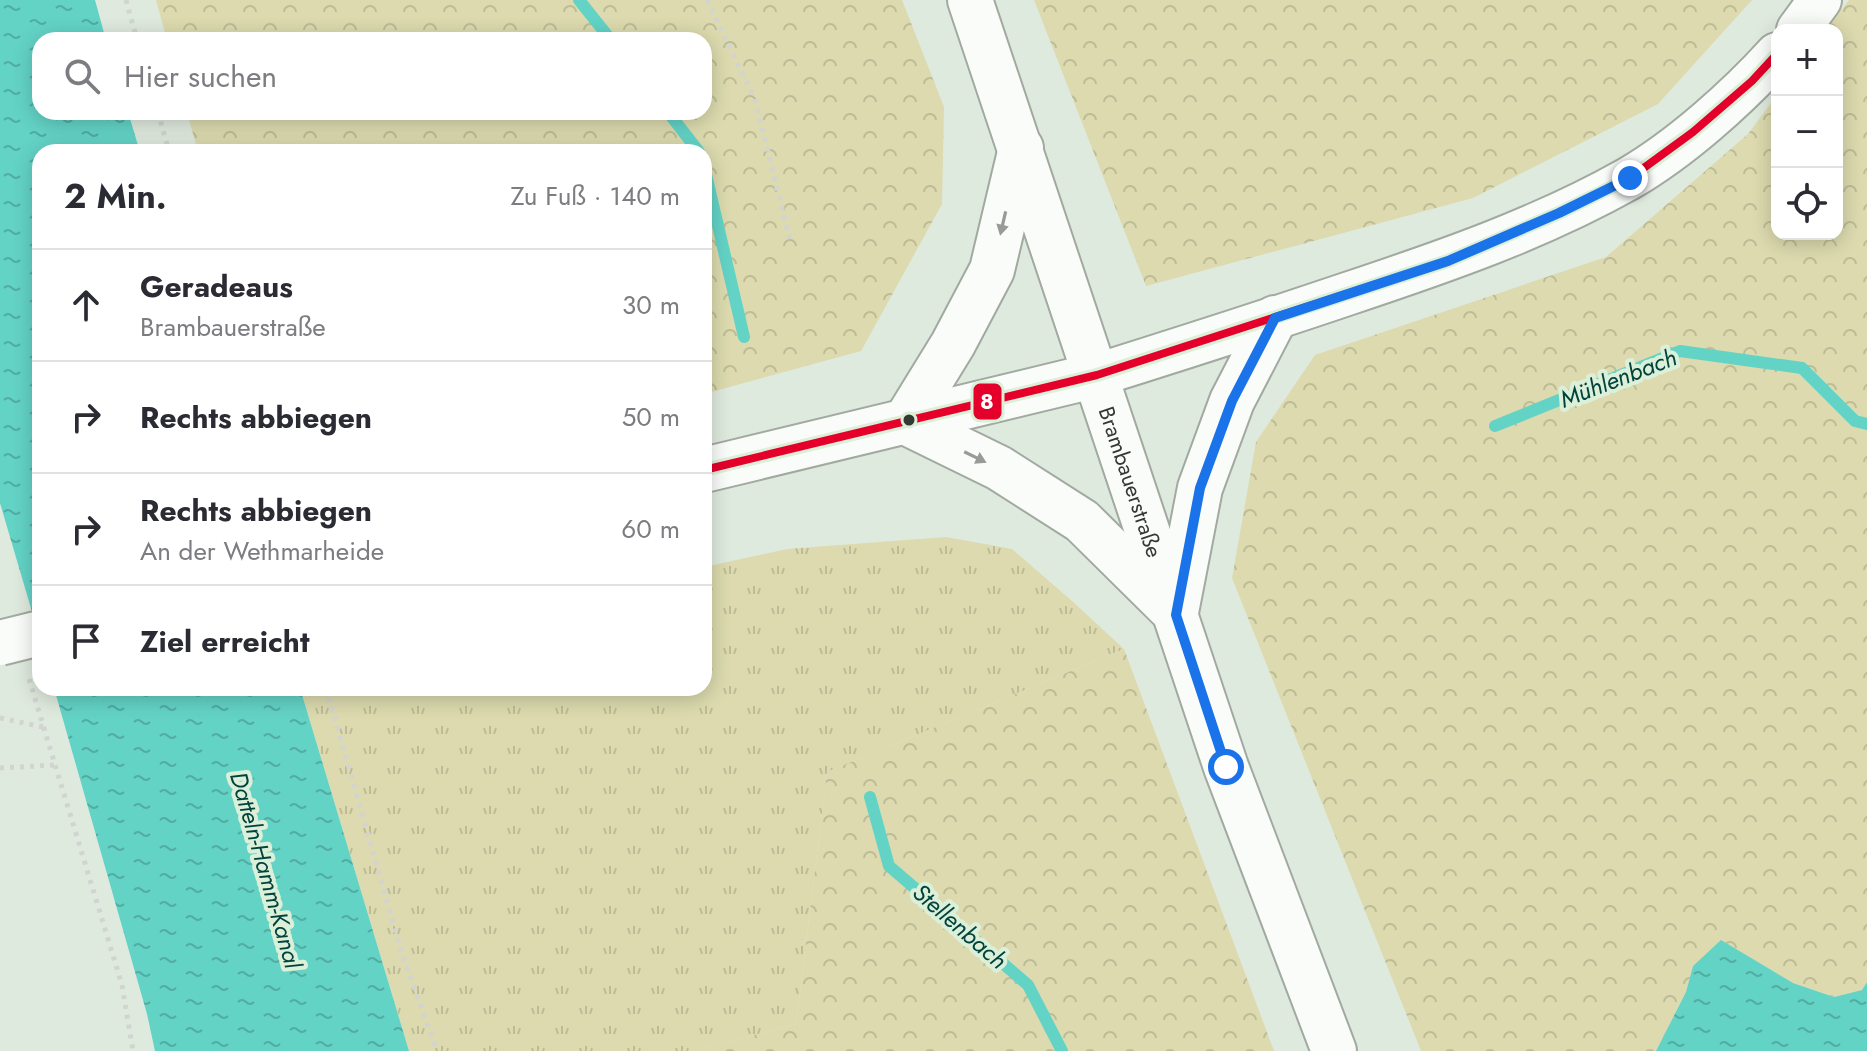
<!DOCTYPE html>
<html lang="de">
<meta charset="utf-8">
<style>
body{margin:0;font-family:Jost,sans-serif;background:#f7f7f7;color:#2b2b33}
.controls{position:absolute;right:24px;top:24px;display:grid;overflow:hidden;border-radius:16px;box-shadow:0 4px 20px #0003}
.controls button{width:72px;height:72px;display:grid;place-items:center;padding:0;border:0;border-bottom:2px solid #e1e1e2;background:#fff;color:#2b2b33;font:40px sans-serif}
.stop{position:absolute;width:24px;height:24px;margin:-18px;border:6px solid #1a73e8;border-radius:50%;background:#fff}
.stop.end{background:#1a73e8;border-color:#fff;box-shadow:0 2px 8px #0008}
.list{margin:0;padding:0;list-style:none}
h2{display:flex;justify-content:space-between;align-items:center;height:104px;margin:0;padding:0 32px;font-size:34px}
h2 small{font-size:26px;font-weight:400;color:#7c7c81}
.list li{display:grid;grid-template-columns:52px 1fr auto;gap:24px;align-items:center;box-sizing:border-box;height:112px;padding:0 32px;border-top:2px solid #e1e1e2}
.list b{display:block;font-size:30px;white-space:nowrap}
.list p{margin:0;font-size:26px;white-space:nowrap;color:#7c7c81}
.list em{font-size:26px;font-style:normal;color:#7c7c81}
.icon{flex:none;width:44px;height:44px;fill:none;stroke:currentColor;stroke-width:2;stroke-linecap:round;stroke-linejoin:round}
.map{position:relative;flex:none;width:1867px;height:1051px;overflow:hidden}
.search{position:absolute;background:#fff;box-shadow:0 4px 20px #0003;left:32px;top:32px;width:680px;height:88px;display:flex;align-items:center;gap:20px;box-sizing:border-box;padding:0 28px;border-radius:24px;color:#7c7c81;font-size:30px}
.panel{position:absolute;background:#fff;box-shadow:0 4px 20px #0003;left:32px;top:144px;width:680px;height:552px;border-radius:24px}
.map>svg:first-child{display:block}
.grass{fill:url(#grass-tufts)}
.forest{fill:url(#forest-crowns)}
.water{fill:url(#water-ripples)}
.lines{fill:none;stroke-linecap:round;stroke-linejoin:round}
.stream{stroke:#63d3c6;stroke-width:12}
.minor-casing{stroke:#a1a9a0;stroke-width:46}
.tertiary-casing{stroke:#a1a9a0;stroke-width:48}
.secondary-casing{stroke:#a1a9a0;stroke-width:48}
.path{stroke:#d1d4d0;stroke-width:5;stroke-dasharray:4 6;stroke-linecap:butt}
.minor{stroke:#fafcfa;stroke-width:42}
.tertiary{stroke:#fafcfa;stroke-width:44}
.secondary{stroke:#fafcfa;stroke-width:44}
.tertiary-bridge-casing{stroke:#a1a9a0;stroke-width:48;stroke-linecap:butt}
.tertiary-bridge{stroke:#fafcfa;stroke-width:44}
.bus-1-casing{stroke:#dbefd9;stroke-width:14}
.bus-1{stroke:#e4002b;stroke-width:8}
.oneway{fill:#969b96}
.route{stroke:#1a73e8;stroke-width:10}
.bus-dot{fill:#333a32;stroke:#dbefd9;stroke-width:3}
.labels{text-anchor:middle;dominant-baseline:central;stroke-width:8;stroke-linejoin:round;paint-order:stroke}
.street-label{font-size:22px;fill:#333a32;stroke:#dbefd9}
.water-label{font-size:24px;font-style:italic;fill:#00433d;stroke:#dbefd9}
.line-badge{stroke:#dbefd9;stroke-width:3}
.badge-label{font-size:22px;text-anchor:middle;font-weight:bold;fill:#fff}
</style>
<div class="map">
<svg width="1867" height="1051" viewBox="0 0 1867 1051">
<defs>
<pattern id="grass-tufts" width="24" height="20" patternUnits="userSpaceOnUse" patternTransform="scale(2)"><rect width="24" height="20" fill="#dcdaae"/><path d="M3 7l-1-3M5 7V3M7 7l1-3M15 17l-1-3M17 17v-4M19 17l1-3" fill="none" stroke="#bdbc96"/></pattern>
<pattern id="forest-crowns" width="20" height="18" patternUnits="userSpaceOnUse" patternTransform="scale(2)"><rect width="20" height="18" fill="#dcdaae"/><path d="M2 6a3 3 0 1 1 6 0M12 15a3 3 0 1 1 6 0" fill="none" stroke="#bdbc96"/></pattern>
<pattern id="water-ripples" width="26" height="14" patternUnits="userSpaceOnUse" patternTransform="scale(2)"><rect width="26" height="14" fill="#63d3c6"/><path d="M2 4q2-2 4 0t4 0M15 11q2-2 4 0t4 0" fill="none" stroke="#52aca1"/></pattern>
</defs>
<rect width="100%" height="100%" fill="#dfeade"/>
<path class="grass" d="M946,537L1012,549L1072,601L1124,649L827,772L796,1024L695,1051H409L300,688H704V567L787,549Z"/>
<g class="forest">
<path d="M156,0H902L944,107L942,204L861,351L704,394V152H198L187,112H704V40H167Z"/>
<path d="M1034,0H1752L1658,104L1473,198L1146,286Z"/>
<path d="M1849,0H1867V982L1862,990L1834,997L1793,983L1721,941L1693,966L1686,992L1656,1051H1421L1232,578L1256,442L1315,355L1606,257L1748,134L1777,95V234H1837V30H1826Z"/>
<path d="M1124,649L1274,1051H695L796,1024L827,772Z"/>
</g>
<g class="water">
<path d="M0,0H95L106,40H40V112H128L140,152H40V639L0,503Z"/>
<path d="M54,688H300L409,1051H155L147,1014Z"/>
<path d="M1721,940L1793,983L1834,997L1862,990L1867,982V1051H1656L1686,992L1693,966Z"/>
</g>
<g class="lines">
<g class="stream">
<path d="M579,0L611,40"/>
<path d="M668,112L699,152"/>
<path d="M704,166L744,337"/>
<path d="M1495,426L1680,351L1802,368L1855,421L1867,424"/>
<path d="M870,797L889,866L1028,985L1062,1051"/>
</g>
<defs>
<g id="minor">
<path d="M1798,30L1820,0"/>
<path d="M1097,375C1180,349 1264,322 1347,294C1443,262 1539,229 1628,179C1680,149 1737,98 1777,54"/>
</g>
<path id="tertiary" d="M704,470L1097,375"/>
<g id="secondary">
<path id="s1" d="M970,0L1226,767L1334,1051"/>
<path d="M1021,148L992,270L953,344L905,422L999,468L1082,521L1169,607"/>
<path d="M1176,612L1200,488L1232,401L1275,318"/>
</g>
</defs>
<use href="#minor" class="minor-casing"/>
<use href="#tertiary" class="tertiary-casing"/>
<use href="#secondary" class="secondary-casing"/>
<g class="path">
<path d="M126,0L137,40"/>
<path d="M707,0L755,100L790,240"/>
<path d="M158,112L169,152"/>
<path d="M29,679L122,985L133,1051"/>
<path d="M326,688L403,957L437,1051"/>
<path d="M0,718L43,727"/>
<path d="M0,768L55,765"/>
</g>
<use href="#minor" class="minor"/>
<use href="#tertiary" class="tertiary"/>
<use href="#secondary" class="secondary"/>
<defs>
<path id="tertiary-bridge" d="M0,643L40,633"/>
</defs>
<use href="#tertiary-bridge" class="tertiary-bridge-casing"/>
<use href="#tertiary-bridge" class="tertiary-bridge"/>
<defs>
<path id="bus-1" d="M704,470L1097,375L1448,261L1559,213L1630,178L1693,132L1752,81L1777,54"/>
</defs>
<use href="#bus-1" class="bus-1-casing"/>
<use href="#bus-1" class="bus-1"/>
</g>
<defs><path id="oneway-solid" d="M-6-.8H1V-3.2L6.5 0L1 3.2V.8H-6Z" transform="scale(2)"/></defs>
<g class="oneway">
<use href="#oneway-solid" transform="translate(1003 223) rotate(103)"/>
<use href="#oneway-solid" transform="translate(975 457) rotate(26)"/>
</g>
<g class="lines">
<path class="route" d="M1226,767L1176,615L1200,488L1232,401L1275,318L1448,261L1559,213L1630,178"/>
</g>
<circle class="bus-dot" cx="909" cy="420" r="7"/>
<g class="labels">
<g class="street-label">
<text stroke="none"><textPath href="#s1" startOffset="508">Brambauerstraße</textPath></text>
</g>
<g class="water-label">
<text transform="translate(1618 378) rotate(-21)">Mühlenbach</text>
<text transform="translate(266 870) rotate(74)">Datteln-Hamm-Kanal</text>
<text transform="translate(960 926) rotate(41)">Stellenbach</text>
</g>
</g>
<rect class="line-badge" x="972" y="382" width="31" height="39" rx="8" fill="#e4002b"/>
<g class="badge-label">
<text x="987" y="409">8</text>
</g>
</svg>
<div class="controls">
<button>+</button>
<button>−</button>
<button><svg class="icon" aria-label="locate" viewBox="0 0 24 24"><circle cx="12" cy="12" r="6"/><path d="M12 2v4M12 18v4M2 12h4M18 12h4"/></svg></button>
</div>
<div class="stop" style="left:1226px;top:767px"></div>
<div class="stop end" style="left:1630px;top:178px"></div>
<div class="search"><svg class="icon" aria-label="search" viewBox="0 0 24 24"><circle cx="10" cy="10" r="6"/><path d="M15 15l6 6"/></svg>Hier suchen</div>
<section class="panel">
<h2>2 Min.<small>Zu Fuß · 140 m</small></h2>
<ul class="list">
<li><svg class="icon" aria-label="ahead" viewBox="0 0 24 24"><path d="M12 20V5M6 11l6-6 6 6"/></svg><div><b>Geradeaus</b><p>Brambauerstraße</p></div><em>30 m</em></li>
<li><svg class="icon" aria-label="right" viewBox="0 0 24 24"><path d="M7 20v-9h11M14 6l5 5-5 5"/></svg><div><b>Rechts abbiegen</b></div><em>50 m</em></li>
<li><svg class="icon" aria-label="right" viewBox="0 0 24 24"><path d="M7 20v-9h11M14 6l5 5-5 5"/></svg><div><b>Rechts abbiegen</b><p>An der Wethmarheide</p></div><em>60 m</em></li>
<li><svg class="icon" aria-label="arrive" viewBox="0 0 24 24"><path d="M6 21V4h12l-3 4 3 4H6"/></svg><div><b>Ziel erreicht</b></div></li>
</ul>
</section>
</div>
